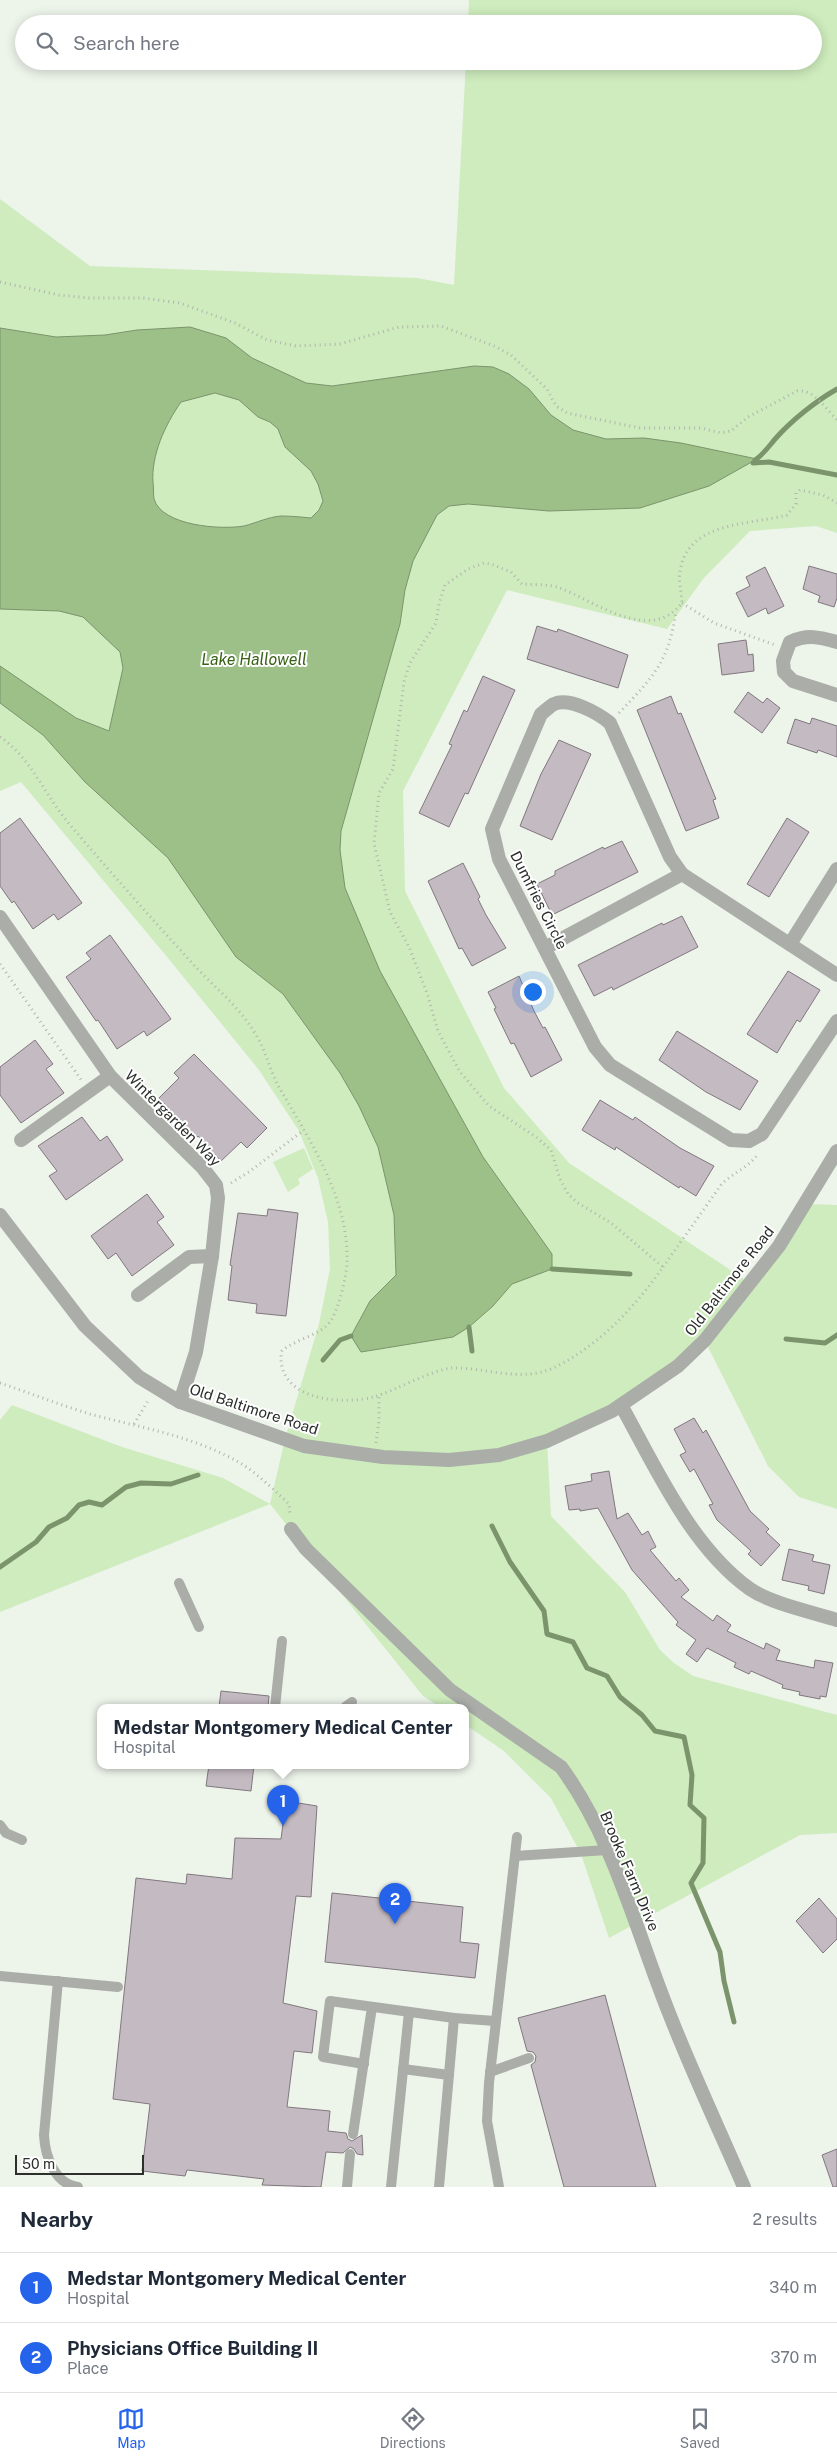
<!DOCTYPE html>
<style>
body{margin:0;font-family:"Public Sans",sans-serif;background:#f2f2f3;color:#1f2937}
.scale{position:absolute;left:15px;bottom:12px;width:129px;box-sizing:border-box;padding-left:5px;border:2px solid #2c2f2b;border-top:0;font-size:14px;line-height:18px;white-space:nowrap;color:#2c2f2b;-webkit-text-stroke:4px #fff;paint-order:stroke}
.you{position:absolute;left:532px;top:991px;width:18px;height:18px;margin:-12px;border:4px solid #fff;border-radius:50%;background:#1a73e8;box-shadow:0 0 0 8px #1a73e833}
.badge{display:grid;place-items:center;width:32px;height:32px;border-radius:50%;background:#2563eb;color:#fff;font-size:16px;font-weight:700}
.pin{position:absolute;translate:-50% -41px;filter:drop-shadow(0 1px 2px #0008)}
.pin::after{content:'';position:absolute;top:26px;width:18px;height:15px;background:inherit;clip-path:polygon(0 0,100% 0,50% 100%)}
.popup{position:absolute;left:97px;top:1704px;width:372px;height:65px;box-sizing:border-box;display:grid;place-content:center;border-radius:10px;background:#fff;filter:drop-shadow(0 1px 4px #0005);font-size:16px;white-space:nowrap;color:#747a83}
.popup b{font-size:19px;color:#1f2937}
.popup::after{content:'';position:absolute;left:50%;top:100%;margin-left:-10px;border:10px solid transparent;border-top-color:#fff}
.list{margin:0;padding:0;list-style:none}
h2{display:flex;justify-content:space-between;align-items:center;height:65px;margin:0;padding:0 20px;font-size:21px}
h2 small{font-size:16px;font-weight:400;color:#747a83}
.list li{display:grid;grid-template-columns:32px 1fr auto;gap:15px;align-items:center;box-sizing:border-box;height:70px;padding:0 20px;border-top:1px solid #e0e1e3}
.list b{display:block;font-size:19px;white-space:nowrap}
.list p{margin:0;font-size:16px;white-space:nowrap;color:#747a83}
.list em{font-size:16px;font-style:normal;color:#747a83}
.icon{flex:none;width:28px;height:28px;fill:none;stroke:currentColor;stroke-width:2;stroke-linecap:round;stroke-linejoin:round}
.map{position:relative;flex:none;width:837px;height:2187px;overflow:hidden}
.search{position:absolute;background:#fff;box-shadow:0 2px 12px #0003;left:15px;right:15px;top:15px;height:55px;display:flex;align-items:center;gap:12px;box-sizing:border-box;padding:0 18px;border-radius:28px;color:#747a83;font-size:19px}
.sheet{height:205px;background:#fff}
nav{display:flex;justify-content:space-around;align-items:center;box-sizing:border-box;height:70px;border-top:1px solid #e0e1e3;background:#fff;font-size:14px;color:#747a83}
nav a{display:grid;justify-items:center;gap:2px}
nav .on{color:#2563eb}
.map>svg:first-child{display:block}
.green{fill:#ceecbd}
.water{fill:#9dc088;stroke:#7b946c;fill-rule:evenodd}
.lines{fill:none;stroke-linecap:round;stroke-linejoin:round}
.stream{stroke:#7b946c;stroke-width:5}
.building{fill:#c4bac2;stroke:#81787f}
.path{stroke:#b1b6ae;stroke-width:3;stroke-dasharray:1 4;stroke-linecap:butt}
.service{stroke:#aaada8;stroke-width:10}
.minor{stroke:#aaada8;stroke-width:14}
.tertiary{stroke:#aaada8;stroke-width:14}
.labels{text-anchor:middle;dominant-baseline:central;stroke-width:4;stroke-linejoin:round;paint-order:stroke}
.street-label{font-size:15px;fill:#2c2f2b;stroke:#fff}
.water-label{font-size:16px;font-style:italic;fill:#386315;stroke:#fff}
</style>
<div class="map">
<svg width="837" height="2187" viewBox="0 0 837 2187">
<rect width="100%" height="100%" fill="#edf4ea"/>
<g class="green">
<path d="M469,0H837V533L816,526L750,531L703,579L667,629L507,590L403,791L405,891L504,1088L569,1163L750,1283L805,1204L837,1205V1509L799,1497L768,1466L705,1341L678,1366L547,1442L551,1516L625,1592L660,1650L674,1663L693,1676L837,1715V1833L800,1835L609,1938L581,1854L551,1798L504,1751L466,1725V1707H440L423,1696L270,1504L0,1612V1420L12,1405L122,1447L223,1478L270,1504L285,1439L319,1324L330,1269L328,1222L318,1178L299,1131L259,1070L168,958L21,782L0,791V199L90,266L417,278L454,285L466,61H813V24H468Z"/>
<path d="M304,1148L313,1169L298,1179L300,1184L288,1192L273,1162Z"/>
</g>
<path class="water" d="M190,327L226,338L252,358L306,383L332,386L474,366L493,367L509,374L529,389L551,415L573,430L606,439L644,438L681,443L757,459L709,486L640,508L549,511L468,504L449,506L437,515L413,561L405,590L400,624L341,831L340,850L345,888L380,971L483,1157L552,1254V1269L512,1284L493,1306L469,1327L453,1337L361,1352L351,1336L370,1301L396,1275L394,1215L378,1147L359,1106L340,1073L283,994L236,957L168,858L85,782L43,735L0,703V666L76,718L109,731L123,668L120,652L83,617L59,611L0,609V328L56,337L105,335L137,330ZM215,393L239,400L258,417L270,422L278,429L285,447L311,471L318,484L323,501L319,510L311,518C301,517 291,516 281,516C268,517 256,523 244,526C221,530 162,526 154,499C153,494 154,488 153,483C151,455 165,425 181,402Z"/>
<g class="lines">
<g class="stream">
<path d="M755,460C764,454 769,446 776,438C792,420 816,401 837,389"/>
<path d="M753,463L769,462L837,475"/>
<path d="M552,1269L630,1274"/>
<path d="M469,1327L472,1351"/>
<path d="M786,1339L825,1343L837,1335"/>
<path d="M323,1360L340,1340L351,1336"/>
<path d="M492,1526L510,1562L544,1611L547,1634L573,1642L587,1668L607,1676L620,1697L642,1715L655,1731L684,1737L692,1775L690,1805L704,1818L703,1863L691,1883L720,1952L724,1981L734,2022"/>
<path d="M0,1567L36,1542L49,1527L67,1518L79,1505L89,1502L102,1505L126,1487L141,1483L171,1484L198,1475"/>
</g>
</g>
<g class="building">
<path d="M809,566L837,574V598L834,607L818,602L820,596L803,589Z"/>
<path d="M765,567L784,606L768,614L766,608L748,617L736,593L750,586L746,577Z"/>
<path d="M537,626L557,632L558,629L628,655L618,688L527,659Z"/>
<path d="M746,640L748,655L753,654L754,671L722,675L718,644Z"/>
<path d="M483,676L515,690L468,794L465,793L449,827L419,813L452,745L449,744L464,710L467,712Z"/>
<path d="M748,692L763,703L767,698L780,708L762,733L734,712Z"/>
<path d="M671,696L678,714L681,713L716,799L713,800L719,818L686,831L637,710Z"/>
<path d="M812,718L837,726V757L818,750L817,753L787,743L795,719L810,724Z"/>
<path d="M559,740L591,754L552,840L520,826L541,774Z"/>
<path d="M20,818L82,903L58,920L54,914L33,929L14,901L12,903L0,886V833Z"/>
<path d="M787,818L809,832L769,897L747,884Z"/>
<path d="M622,841L638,872L552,915L537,884L555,875V871L603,847L604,849Z"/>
<path d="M463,863L480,897L478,899L486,915L506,948L472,966L462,948L459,949L428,881Z"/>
<path d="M682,916L698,947L613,990L612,987L594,996L578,965L662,923L663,925Z"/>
<path d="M110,935L171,1019L147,1036L144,1031L117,1049L98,1020L96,1021L66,977L91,959L86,953Z"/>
<path d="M788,971L820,990L800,1022L797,1020L777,1053L747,1034Z"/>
<path d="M519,976L534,1011L543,1028L545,1027L562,1060L531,1077L514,1043L511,1044L494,1009L496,1008L488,992Z"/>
<path d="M677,1031L758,1081L740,1110L706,1092L659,1060Z"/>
<path d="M35,1040L53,1064L46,1069L64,1093L21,1123L0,1095V1067Z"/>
<path d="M194,1054L267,1128L247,1148L241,1142L221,1161L198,1136L196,1138L159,1098L179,1078L174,1073Z"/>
<path d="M600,1100L633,1120L635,1117L680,1148L714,1166L696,1196L680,1186L679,1188L616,1147L615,1150L582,1130Z"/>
<path d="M82,1117L100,1141L107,1136L123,1160L66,1200L49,1176L57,1171L38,1146Z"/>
<path d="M147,1194L164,1217L157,1222L174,1245L132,1276L116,1253L108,1259L91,1236Z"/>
<path d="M268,1209L298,1213L286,1316L256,1313L257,1304L228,1300L232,1266L230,1265L238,1213L267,1216Z"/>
<path d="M694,1418L703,1433L706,1430L750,1511L769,1529L766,1532L780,1545L761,1566L748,1554L751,1551L717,1520L709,1505L713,1504L694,1469L690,1472L680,1455L686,1452L674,1429Z"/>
<path d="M609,1471L617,1519L628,1513L642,1535L648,1531L656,1547L650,1550L676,1581L679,1578L689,1590L681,1597L713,1621L717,1615L731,1625L727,1631L764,1649L766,1643L780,1650L776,1660L814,1668L815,1660L833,1663L826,1697L820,1696V1699L799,1695L800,1692L782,1688L783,1685L751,1671L749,1674L734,1667L736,1663L707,1648L697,1662L686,1654L696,1640L676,1625L678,1622L632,1570L598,1508L580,1511V1509L569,1510L565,1486L592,1481L591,1474Z"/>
<path d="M789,1549L814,1555L812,1561L830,1565L824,1594L808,1590L809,1586L782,1580Z"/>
<path d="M221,1691L269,1696L268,1707H219Z"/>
<path d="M209,1765H254L251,1791L206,1786Z"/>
<path d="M286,1801L317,1806L311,1897L296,1896L283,2003L317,2011L312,2053L294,2051L287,2107L330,2111L328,2131L346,2133L348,2139L352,2141L362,2135L363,2155L357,2154L354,2149L350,2147L343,2153L326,2152L321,2187L262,2185L264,2179L187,2170L185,2176L142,2171L150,2104L113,2099L136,1878L186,1884L187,1874L232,1879L235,1838L281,1839Z"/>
<path d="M332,1893L463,1907L460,1942L479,1944L475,1978L325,1962Z"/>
<path d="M819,1898L837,1919V1939L823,1953L796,1921Z"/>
<path d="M605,1995L656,2187H564L531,2065L535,2062L536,2056L533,2052L527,2051L518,2018Z"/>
<path d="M837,2149V2187H833L822,2155Z"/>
</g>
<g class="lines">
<g class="path">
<path d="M0,282L59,295L89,298H143L180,303L235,323L267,340L296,346L340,344L399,327L441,326L494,346L511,355L547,389L556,406L567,413L640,428H701L721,433L731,431L748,417L797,391C814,389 826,409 837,420"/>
<path d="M682,603L714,623L775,645"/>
<path d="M619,713C653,677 669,662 676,611"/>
<path d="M0,737C30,756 47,799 71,826C111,873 151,918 193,964C214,987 240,1007 256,1035C266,1051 270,1071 279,1087C310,1141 349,1198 347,1263C347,1276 338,1311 330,1322C319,1336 295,1339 282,1351C280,1357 281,1364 283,1370C294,1402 346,1404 374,1397C394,1391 434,1369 452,1368C485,1367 520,1383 553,1368C598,1347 635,1307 663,1267L611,1223L578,1203L568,1194L560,1179L551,1150L536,1137L489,1106L460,1072L438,1031L427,993L409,947L390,912L374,843L379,793L393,769L404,682L410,663L436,623L439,604L445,585L468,569L484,563L491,564L511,572L522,584C533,585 546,584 557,587C594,600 649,645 682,603C682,593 678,581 680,572C686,521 751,525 787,515L796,504V493L800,490L823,495L837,503"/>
<path d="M0,964L82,1081"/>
<path d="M231,1183L249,1172L304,1130"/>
<path d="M663,1267L721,1185C732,1173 748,1168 758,1154"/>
<path d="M0,1383C30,1393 60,1405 90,1414C142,1428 199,1437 245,1466C261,1477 275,1491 289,1504L290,1516"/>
<path d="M134,1424L149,1399"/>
<path d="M376,1443L379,1421V1394"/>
</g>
<g class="service">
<path d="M179,1583L199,1627"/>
<path d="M275,1707L282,1641"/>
<path d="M345,1707L352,1702"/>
<path d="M0,1825L6,1833L22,1840"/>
<path d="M515,1856L607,1850"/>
<path d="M0,1976L118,1987"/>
<path d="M58,1981L44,2135C45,2155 54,2184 78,2187"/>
<path d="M364,2064L323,2057L330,2001L454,2018L495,2021"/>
<path d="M403,2069L449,2075"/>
<path d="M490,2072L529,2058"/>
<path d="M353,2134L372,2007"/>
<path d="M347,2187L350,2154"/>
<path d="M391,2187L409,2012"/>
<path d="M439,2187L454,2018"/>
<path d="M499,2187L487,2121L489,2083L517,1837"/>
</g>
<g class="minor">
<path d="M837,642C819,637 807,634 790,642L783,661L784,672L793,681L837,695"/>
<path d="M0,917L110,1076L202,1167L216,1185L218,1198L212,1256L196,1352L180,1402"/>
<path d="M790,944L837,869"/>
<path d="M545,948L682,874"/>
<path d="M837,975L682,874L670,857L610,723C598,713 569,697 554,704C550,706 545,711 541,714L492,829L499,859L595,1047L610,1065L731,1140L749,1141L762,1134L837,1021"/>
<path d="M21,1140L110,1076"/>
<path d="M138,1295L189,1257L212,1256"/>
<path d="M621,1405C656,1468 691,1547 750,1589C772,1604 812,1612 837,1620"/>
<path d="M291,1529L306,1549L450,1690L561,1767C614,1839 636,1931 669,2013C692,2072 719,2129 744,2187"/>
</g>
<path class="tertiary" d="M0,1215L85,1326L139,1377L180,1402L304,1446L383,1457L449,1460L499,1455L547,1441L612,1411L678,1366L705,1340L779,1246L837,1151"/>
</g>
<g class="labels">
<g class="street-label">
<text transform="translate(539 900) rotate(63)">Dumfries Circle</text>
<text transform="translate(173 1118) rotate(45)">Wintergarden Way</text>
<text transform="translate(729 1281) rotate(-52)">Old Baltimore Road</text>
<text transform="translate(254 1409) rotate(18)">Old Baltimore Road</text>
<text transform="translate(630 1871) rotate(67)">Brooke Farm Drive</text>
</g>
<g class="water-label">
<text x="254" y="659">Lake Hallowell</text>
</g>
</g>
</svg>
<div class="scale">50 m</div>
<div class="you"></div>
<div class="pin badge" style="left:283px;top:1826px">1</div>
<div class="popup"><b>Medstar Montgomery Medical Center</b>Hospital</div>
<div class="pin badge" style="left:395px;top:1924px">2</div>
<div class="search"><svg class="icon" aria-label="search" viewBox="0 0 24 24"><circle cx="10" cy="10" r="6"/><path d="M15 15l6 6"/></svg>Search here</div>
</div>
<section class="sheet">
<h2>Nearby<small>2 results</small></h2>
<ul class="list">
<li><span class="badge">1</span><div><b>Medstar Montgomery Medical Center</b><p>Hospital</p></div><em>340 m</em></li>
<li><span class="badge">2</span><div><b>Physicians Office Building II</b><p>Place</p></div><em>370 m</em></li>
</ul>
</section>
<nav>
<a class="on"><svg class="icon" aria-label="map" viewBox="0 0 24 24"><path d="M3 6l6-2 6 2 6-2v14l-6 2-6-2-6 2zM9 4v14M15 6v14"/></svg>Map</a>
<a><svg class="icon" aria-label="directions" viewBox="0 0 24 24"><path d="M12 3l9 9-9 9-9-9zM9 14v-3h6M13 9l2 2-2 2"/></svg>Directions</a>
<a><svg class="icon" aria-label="saved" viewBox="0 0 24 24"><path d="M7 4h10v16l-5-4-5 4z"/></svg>Saved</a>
</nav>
